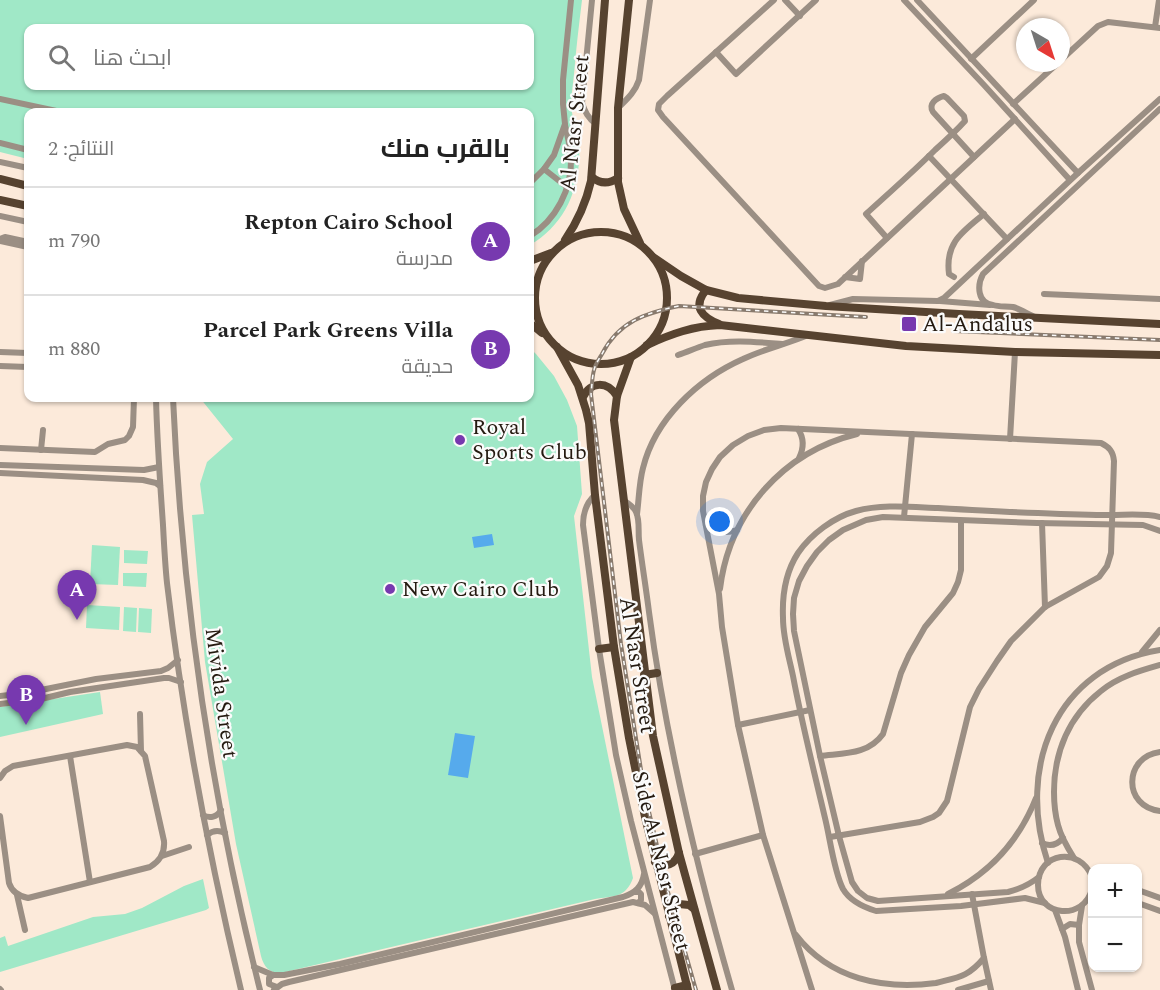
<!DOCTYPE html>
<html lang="ar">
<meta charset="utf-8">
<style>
body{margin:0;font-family:Spectral,Cairo,serif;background:#f2f2f2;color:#222;direction:rtl}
.controls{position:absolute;right:18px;bottom:18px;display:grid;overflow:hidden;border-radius:12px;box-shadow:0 2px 4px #0004}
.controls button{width:54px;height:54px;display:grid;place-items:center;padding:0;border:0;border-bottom:2px solid #e0e0e0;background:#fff;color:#222;font:30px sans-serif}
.compass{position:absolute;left:1016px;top:18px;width:54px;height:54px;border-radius:50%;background:#fff;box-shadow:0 2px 4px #0004;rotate:141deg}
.you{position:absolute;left:720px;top:522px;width:21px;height:21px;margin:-15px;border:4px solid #fff;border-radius:50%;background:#1a73e8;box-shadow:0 0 0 9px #1a73e833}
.badge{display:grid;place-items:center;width:39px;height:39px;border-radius:50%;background:#7739af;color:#fff;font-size:20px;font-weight:700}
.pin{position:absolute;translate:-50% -50px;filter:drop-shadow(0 2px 3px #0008)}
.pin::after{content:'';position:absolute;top:32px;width:21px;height:18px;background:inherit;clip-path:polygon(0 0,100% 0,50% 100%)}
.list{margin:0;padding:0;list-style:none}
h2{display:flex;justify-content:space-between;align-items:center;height:78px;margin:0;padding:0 24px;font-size:26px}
h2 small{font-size:20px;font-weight:400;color:#767676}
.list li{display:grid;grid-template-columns:39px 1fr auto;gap:18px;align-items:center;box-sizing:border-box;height:108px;padding:0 24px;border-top:2px solid #e0e0e0}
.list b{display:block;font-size:22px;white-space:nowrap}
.list p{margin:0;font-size:20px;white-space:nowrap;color:#767676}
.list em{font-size:20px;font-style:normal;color:#767676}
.icon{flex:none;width:33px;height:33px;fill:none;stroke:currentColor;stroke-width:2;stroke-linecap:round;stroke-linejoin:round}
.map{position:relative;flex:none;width:1160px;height:990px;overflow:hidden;direction:ltr}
.search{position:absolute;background:#fff;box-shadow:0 2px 4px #0004;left:24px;top:24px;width:510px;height:66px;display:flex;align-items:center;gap:15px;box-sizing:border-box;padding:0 21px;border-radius:12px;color:#767676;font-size:22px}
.panel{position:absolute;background:#fff;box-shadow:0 2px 4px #0004;left:24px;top:108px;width:510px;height:294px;border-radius:12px;direction:rtl}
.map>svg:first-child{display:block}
.green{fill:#a0e8c7;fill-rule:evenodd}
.water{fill:#56aaec}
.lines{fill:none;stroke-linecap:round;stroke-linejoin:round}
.minor{stroke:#9b8f84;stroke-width:6}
.major{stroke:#574330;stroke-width:8}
.rail-casing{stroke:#887a6d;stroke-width:4}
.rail{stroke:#fbfbfb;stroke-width:1.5;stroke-dasharray:4.5;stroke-linecap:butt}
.poi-dot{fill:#7739af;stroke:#fbfbfb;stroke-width:2}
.labels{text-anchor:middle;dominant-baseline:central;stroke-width:4.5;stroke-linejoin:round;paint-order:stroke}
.street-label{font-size:22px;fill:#241a10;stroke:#fbfbfb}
.poi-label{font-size:22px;fill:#241a10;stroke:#fbfbfb;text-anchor:start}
</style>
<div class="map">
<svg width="1160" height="990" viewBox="0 0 1160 990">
<rect width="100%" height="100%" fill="#fceada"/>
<g class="green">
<path d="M0,0H582C579,25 576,49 574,74C573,85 571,96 571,106C572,118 577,127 579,138C580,145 579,153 579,161C577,196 561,227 530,245V112H28V159L0,152ZM28,28H530V86H28Z"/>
<path d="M530,348L536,354L554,376L567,400L577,426L582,494L574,516L592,677L633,878C626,898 613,896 595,899L281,973C269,973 264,967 261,956L236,844L205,662L192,515L204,514L200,484L207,462L233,439L200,398H530Z"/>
<path d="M92,545L120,547L118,585L90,584Z"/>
<path d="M124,550L148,551L147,564L124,563Z"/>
<path d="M123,573H147L146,587L123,586Z"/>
<path d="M87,605L120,607L119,630L86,628Z"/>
<path d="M124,607L137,608L136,632L123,631Z"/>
<path d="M139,608L152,609L151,633L138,632Z"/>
<path d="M100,692L103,714L0,737V707Z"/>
<path d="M203,879L209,908L206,910L0,972V938L5,936L8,946L93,917L125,914L142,908L184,886Z"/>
</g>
<g class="water">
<path d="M492,534L494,545L474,548L472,537Z"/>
<path d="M455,733L475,736L468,778L448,775Z"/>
</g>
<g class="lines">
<g class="minor">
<path d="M592,0L582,103C585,112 588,118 596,124"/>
<path d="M774,0L667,96L659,104L658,110L663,117L819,286L825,288L838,284L1015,119"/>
<path d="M785,0L800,16"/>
<path d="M904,0L984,85L1070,180"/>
<path d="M917,0L1078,173"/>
<path d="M1155,27L1159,0"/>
<path d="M716,52L736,74L816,0"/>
<path d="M971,59L1034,0"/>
<path d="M1061,60L1098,26L1108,22L1160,28"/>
<path d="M0,99L61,112"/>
<path d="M1013,104L1058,63"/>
<path d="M618,108C627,99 635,92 639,80L650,0"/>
<path d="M0,143L28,150"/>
<path d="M929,156L1007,239"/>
<path d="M0,162L28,168"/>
<path d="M544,169L567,187"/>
<path d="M530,183L544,169L554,155L565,124L563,104V80L571,0"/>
<path d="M0,216L28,222"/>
<path d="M530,236C556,220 572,189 571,159C570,147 568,136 565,125"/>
<path d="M887,238L866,214C889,193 913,172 935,150C945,141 956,131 965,121L964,116L947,98L944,96C936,98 928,104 933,112L974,157"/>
<path d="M0,239L5,237L28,242"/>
<path d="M0,241L28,247"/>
<path d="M845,277L860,279L862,261"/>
<path d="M954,277L949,274C945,243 962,232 984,214"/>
<path d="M1044,294L1160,299"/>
<path d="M940,301L990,305"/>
<path d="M830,305L853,299L938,301L944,298L1078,173L1160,99"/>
<path d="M1035,317C1028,314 1020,309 1013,307C1006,306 999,307 993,305C977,303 977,285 983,274L1160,109"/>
<path d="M0,352L28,353"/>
<path d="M678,355C687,352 696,348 705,345C730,339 757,342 782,344"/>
<path d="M0,366L28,367"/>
<path d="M156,398C157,440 160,482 163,525C164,544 165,564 167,583C183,720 209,856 241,990"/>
<path d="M173,398C182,597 211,797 260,990"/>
<path d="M798,429C804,438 804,448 799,458"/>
<path d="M1010,439L1015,352"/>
<path d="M0,448L95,452L108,444L125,440L129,436L133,427L134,398"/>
<path d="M41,450L43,430"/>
<path d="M0,465L144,470L159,467"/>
<path d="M0,473L143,480L156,483L160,486"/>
<path d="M595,495C586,503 583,513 583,525L599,649L616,755L631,821L675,990"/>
<path d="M623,500C628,503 634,507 636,512C640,520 638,531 639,540C642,564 646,588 649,612C666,741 696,865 732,990"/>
<path d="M637,514C639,499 639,483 643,468C655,419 698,379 743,359C764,349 787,344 808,335"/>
<path d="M904,517L912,434"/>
<path d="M1042,523L1045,607"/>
<path d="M706,525C716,532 726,534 737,530"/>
<path d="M720,589C729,513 783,452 857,434"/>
<path d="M1142,652L1160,630"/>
<path d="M0,696L26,693L96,679L161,671L168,668L178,660"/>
<path d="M0,704L41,699L70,692L164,678H169L181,682"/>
<path d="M140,714L141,751"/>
<path d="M738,725L810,710"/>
<path d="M1160,752C1123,757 1123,807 1160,811"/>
<path d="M70,756L90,882"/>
<path d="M820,756C844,753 868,755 883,734L901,673L909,655L925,627L953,593L958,582L961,570V521"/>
<path d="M0,778L5,771L13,766L127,745L137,747L145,756L164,841C165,853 160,861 150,867L28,898C18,896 12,892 9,883L0,816"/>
<path d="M203,815C210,819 217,817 221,810"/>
<path d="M207,835C213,830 219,830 225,833"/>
<path d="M1042,843C1050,847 1057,845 1063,838"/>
<path d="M695,854L763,835"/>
<path d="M162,856L189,847"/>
<path d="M1074,858C1067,847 1061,837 1058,825C1055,814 1054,803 1054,792C1054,752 1069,716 1101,691C1118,677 1139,671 1160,665"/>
<path d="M1048,863C1016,768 1055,667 1160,650"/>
<path d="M1039,877C1029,885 1020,889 1008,892L878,901L867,898L858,891L852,882L839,836L820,756L794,631L793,614L794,598L799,581L807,566L817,552L829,540L843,530L866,520L883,517L1037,523L1143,525L1160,531"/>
<path d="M1092,877C1080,846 1038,852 1038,885C1038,917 1084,921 1092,889"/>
<path d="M1138,890L1160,898"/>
<path d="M635,892H639L641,894V900L638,903"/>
<path d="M948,894C990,873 1019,841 1036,798"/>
<path d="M972,894L984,958L991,990"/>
<path d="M17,895L25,930"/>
<path d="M1045,903L1025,898L961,906L876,911C863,907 850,901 843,889C834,872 830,838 825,818C814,771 802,724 793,676C789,657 783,638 783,618C782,595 785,573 798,553C811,534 834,517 856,511C882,504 911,507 938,508C971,510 1004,512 1038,513C1062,514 1086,515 1110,515C1127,515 1144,513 1160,517"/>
<path d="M1138,903L1160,911"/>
<path d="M1082,906L1079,925V942L1092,990"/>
<path d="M1055,910L1065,937L1078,990"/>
<path d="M1062,929L1070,924L1079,925"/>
<path d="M796,935C830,979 883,990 936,983C959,977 968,977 984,958"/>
<path d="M254,967L273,975H284L340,964L623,897C635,893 642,887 644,874"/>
<path d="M273,975L269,978V984L277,987"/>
<path d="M0,989L1,990"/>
<path d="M274,990L282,984L289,982L633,902L645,905L654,913"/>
<path d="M812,990L763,835L738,725L722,627L719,594L703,511V496L706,482L712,469L720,457L733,445L748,436L764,430L781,428L1101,443C1109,447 1113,451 1114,461L1111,553L1107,566L1099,577L1045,607L1011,641L997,661L979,689L970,707L947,801L939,813L933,817L920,822L830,837"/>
<path d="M958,990L989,981"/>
</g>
<g class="major">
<path d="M629,0L618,108V182L624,209L640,243"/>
<path d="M592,177C600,184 609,184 618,178"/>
<path d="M0,179L28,186"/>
<path d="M0,200L28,206"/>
<circle cx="601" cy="298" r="66"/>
<path d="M565,240C578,221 586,203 591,181L605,0"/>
<path d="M653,257L681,276L706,290L738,298L826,306L959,314L1160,324"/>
<path d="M530,261L551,253"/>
<path d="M706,290C692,307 702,317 719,324"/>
<path d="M530,323L542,333"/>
<path d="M647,345C671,334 693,326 720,325L906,346L1015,352L1160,355"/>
<path d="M557,347L578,385L586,410L589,423L595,495L614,647L629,738L645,817L688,990"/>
<path d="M631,357L617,396L614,420L653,736L679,853L717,990"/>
<path d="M583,397C591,381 607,381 617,396"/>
<path d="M599,649L614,647"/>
<path d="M644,675L657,673"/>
<path d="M655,862C666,868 675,865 679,853"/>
<path d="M669,916L671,910L679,904L689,905L694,909"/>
<path d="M675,988L687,985"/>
</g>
<defs>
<g id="rail">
<path d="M953,331L1160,340"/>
<path d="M696,990L668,892L645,795L621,644L591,394C592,386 592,377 594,370C595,365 599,359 602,354C619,321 646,313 679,306L866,317"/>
</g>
</defs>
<use href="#rail" class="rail-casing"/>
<use href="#rail" class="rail"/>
</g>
<g class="poi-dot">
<rect x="901" y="316" width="16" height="16" rx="3"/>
<circle cx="460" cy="440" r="6"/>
<circle cx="390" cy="589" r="6"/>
</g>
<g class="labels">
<g class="street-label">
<text transform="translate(575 123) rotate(-84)">Al Nasr Street</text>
<text transform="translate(637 665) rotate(81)">Al Nasr Street</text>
<text transform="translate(221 693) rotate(82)">Mivida Street</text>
<text transform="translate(661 861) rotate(76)">Side Al Nasr Street</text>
</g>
<g class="poi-label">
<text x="922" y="324">Al-Andalus</text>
<text x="472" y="427">Royal<tspan x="472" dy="25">Sports Club</tspan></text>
<text x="402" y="589">New Cairo Club</text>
</g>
</g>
</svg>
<div class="controls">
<button>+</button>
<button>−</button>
</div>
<svg class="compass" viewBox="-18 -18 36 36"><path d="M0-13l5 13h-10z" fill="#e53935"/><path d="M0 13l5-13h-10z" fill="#767676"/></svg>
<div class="you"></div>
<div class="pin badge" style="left:77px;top:620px">A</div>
<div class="pin badge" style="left:26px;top:725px">B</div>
<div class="search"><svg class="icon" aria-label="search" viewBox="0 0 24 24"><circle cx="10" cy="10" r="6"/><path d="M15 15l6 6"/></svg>ابحث هنا</div>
<section class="panel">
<h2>بالقرب منك<small>النتائج: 2</small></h2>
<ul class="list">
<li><span class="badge">A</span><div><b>Repton Cairo School</b><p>مدرسة</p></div><em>790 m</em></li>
<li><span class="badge">B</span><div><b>Parcel Park Greens Villa</b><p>حديقة</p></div><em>880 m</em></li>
</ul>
</section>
</div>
